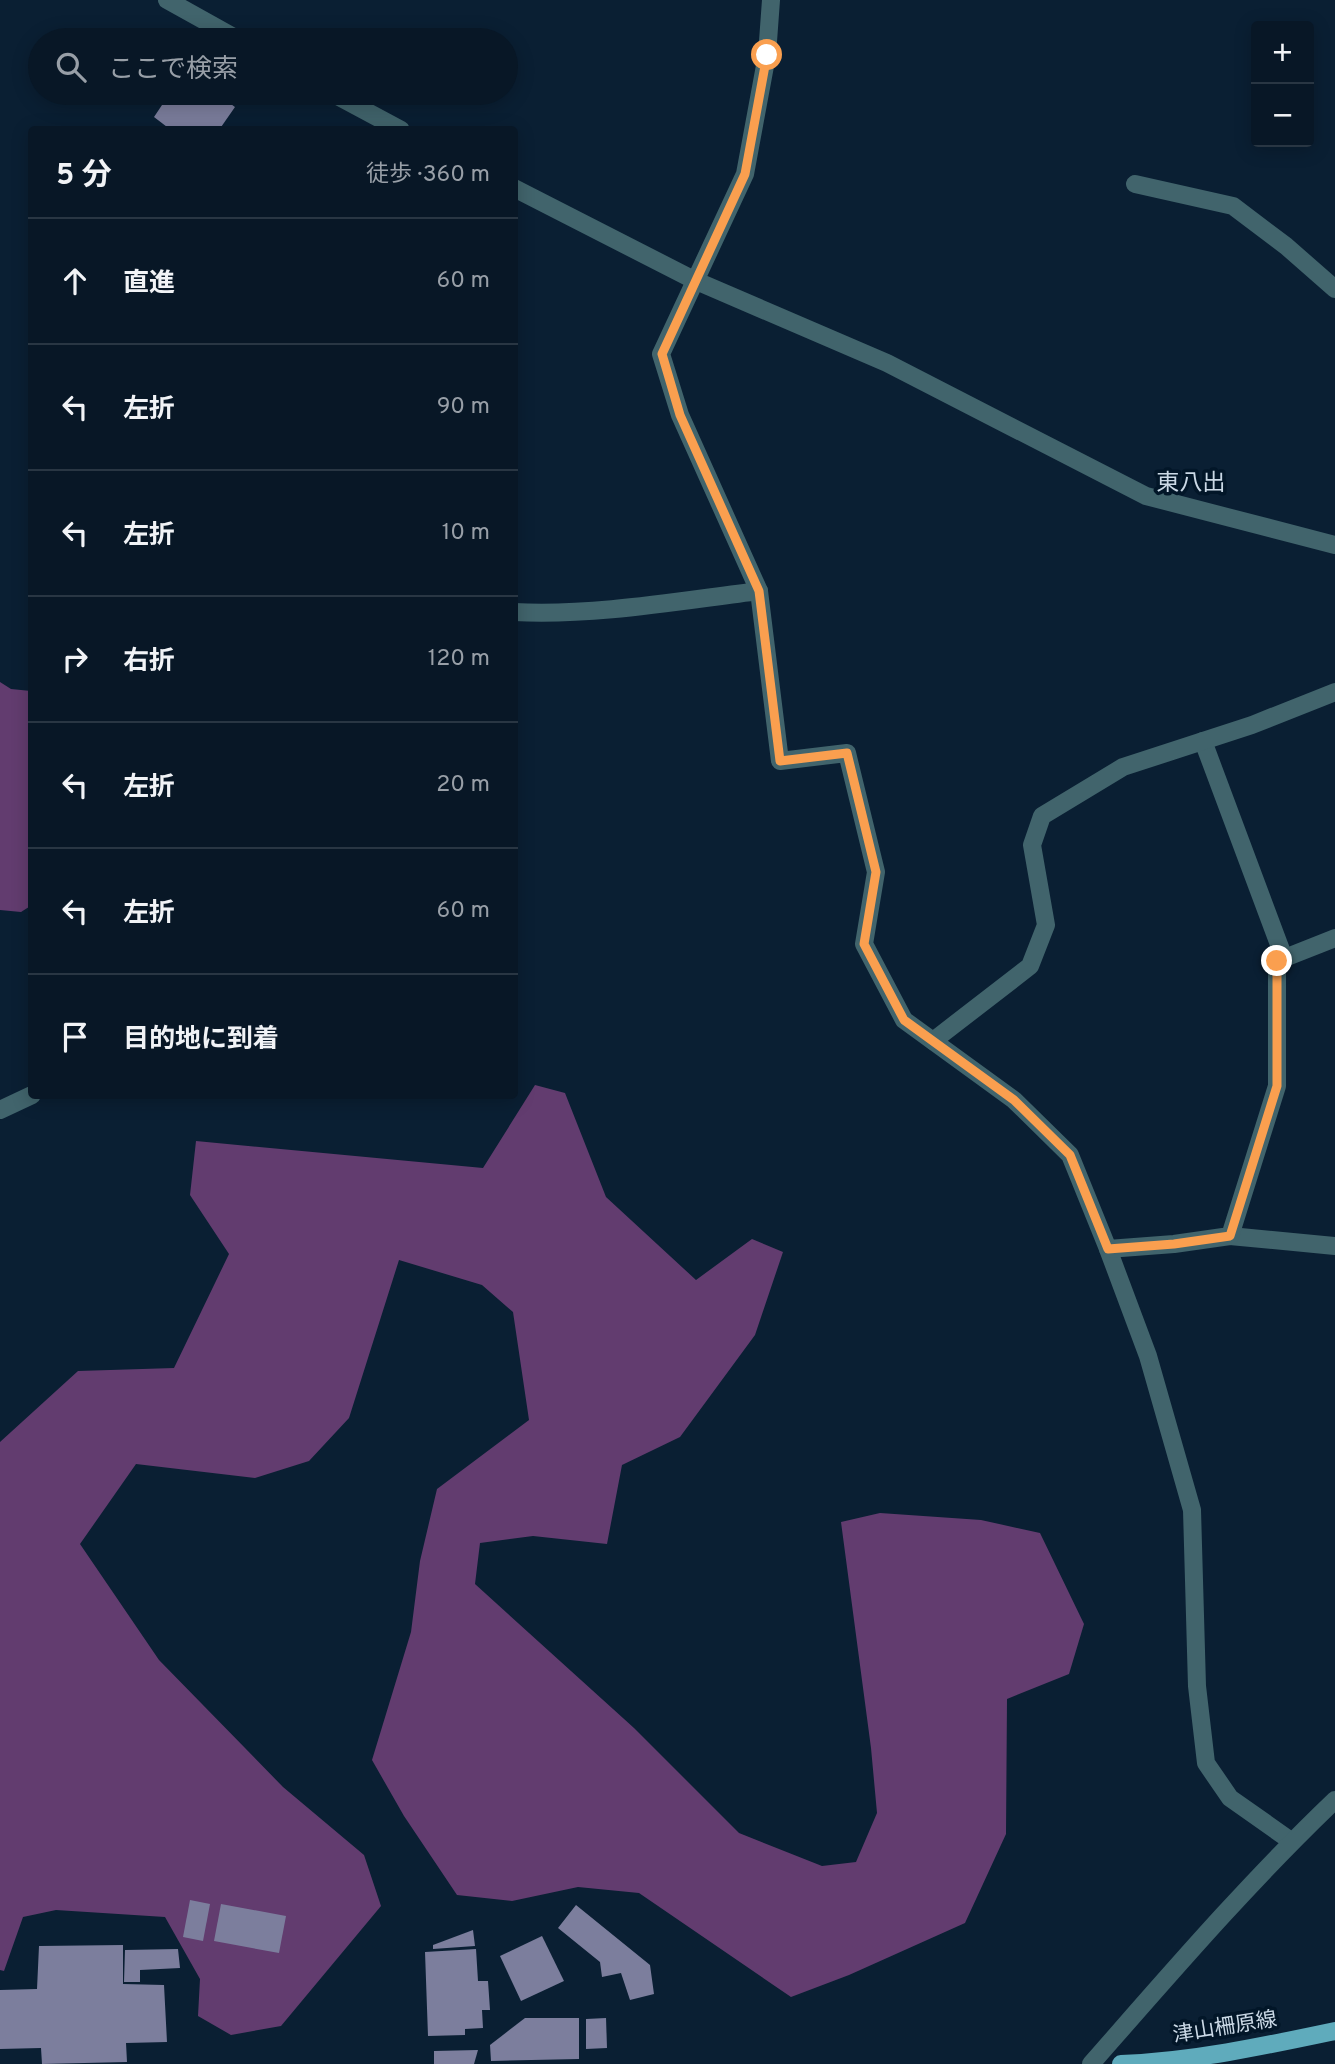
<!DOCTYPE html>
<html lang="ja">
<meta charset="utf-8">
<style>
body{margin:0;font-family:Overpass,"Noto Sans JP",sans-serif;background:#11202e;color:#f1f3f6}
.controls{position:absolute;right:21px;top:21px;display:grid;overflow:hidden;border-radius:7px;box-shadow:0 4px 18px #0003}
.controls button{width:63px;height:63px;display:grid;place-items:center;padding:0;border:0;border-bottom:2px solid #293643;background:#081726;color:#f1f3f6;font:35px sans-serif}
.stop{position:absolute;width:21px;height:21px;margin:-16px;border:5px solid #fa9f4f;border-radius:50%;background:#fff}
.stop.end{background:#fa9f4f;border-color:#fff;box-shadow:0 2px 7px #0008}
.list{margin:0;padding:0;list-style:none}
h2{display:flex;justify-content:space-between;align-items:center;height:91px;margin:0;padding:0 28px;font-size:30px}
h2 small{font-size:23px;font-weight:400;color:#989fa7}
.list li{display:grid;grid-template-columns:46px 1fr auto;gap:21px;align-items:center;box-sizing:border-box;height:126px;padding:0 28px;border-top:2px solid #293643}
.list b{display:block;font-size:26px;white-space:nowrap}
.list em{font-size:23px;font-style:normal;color:#989fa7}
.icon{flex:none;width:38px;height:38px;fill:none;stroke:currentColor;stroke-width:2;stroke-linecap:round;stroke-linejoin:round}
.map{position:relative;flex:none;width:1335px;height:2064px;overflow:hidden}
.search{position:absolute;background:#081726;box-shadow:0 4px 18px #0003;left:28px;top:28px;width:490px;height:77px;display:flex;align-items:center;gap:18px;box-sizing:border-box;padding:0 24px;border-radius:38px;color:#989fa7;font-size:26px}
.panel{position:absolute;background:#081726;box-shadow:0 4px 18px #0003;left:28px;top:126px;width:490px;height:973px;border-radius:7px}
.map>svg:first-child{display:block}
.forest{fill:#623c6f}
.building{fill:#7c7e9d}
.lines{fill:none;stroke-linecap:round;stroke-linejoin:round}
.minor{stroke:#41646c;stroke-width:18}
.major{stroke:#5fabbc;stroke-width:18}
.route{stroke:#fa9f4f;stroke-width:9}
.labels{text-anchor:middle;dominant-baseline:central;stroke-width:7;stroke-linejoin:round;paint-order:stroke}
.street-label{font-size:21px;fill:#cbd9e6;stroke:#021628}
.neighbourhood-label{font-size:23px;fill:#cbd9e6;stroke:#021628}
</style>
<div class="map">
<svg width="1335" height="2064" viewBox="0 0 1335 2064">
<rect width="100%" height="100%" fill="#0a1f33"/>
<g class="forest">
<path d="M0,682L11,689L31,691L32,905L21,912L0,910Z"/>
<path d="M535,1085L565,1093L606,1197L696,1280L752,1239L783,1252L755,1335L680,1437L622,1465L607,1544L533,1536L480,1543L475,1584L634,1728L739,1833L822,1866L856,1862L877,1813L871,1748L841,1522L880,1513L981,1520L1040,1533L1084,1624L1069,1674L1007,1699L1006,1834L965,1923L849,1975L791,1997L639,1893L578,1887L512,1901L457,1895L404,1816L372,1760L411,1632L420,1561L437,1489L529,1420L513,1312L482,1285L399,1260L349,1418L309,1461L255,1478L136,1464L80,1544L159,1660L283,1787L364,1855L381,1906L281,2026L231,2035L198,2016L200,1979L165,1917L56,1910L23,1917L4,1971L0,1970V1442L78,1371L174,1368L229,1254L190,1195L196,1141L483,1168Z"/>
</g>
<g class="building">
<path d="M170,93H234L228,102L235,107L219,130H171L154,117Z"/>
<path d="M190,1900L210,1904L203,1941L183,1937Z"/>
<path d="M221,1904L286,1916L279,1953L214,1941Z"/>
<path d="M576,1905L650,1965L654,1994L630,2000L621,1973L602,1977L600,1962L558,1928Z"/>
<path d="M473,1930L475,1946L433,1949V1945Z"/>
<path d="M542,1936L564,1981L521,2001L500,1956Z"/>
<path d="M123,1945V1984L164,1985L167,2042L126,2043L127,2062L42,2064L41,2048L0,2049V1990L37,1989L39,1946Z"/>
<path d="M178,1949L180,1968L140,1970V1982H124L125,1950Z"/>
<path d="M476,1949L478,1981H488L490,2010H482L483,2028L465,2029V2035L428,2036L425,1952Z"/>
<path d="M525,2018H579V2059L491,2061L490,2045Z"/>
<path d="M606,2018L607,2048L586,2049V2019Z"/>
<path d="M478,2050L474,2064H434V2051Z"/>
</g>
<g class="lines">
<g class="minor">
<path d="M167,0L239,40"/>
<path d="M771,0L767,55L745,174L661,354L680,415L759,591L780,761L847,753L876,872L864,944L904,1020L1014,1100L1070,1155L1108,1249L1148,1356L1192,1510L1197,1686L1206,1763L1230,1798L1291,1841"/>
<path d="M332,93L401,130"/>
<path d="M1135,184L1233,206L1286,246L1335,289"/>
<path d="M514,188L694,280L887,363L1146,496L1335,545"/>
<path d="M514,612C596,616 678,601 759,591"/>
<path d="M1203,741L1284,958"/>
<path d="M933,1041L1030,966L1046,925L1032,845L1042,816L1123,767L1252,725L1335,692"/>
<path d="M0,1110L32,1095"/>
<path d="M1230,1236L1335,1246"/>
<path d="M1108,1249L1174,1244L1230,1236L1277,1086V961L1335,938"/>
<path d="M1091,2064C1170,1974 1248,1883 1335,1800"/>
</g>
<path class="major" d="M1121,2064C1194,2061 1264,2046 1335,2031"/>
</g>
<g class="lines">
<path class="route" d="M767,55L745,174L662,354L680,415L759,591L780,761L847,753L876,872L864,944L904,1020L1014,1100L1070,1155L1108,1249L1174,1244L1230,1236L1277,1086V961"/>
</g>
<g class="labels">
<g class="street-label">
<text transform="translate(1225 2028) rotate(-9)">津山柵原線</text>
</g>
<g class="neighbourhood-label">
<text x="1191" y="484">東八出</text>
</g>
</g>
</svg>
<div class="controls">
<button>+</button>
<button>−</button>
</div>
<div class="stop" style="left:767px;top:55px"></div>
<div class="stop end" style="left:1277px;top:961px"></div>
<div class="search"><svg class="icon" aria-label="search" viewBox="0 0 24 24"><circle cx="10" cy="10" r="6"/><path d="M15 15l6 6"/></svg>ここで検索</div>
<section class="panel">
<h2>5 分<small>徒歩 · 360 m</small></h2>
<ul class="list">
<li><svg class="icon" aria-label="ahead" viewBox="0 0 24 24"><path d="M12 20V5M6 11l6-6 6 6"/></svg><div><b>直進</b></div><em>60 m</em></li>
<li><svg class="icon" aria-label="left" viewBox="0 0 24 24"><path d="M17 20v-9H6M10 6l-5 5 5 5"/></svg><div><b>左折</b></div><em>90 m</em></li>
<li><svg class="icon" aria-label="left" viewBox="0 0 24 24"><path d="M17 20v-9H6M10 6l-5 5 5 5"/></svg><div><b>左折</b></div><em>10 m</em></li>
<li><svg class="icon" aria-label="right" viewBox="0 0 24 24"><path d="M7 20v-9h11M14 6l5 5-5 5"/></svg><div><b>右折</b></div><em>120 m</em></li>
<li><svg class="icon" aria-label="left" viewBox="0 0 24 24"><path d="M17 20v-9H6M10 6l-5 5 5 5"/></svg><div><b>左折</b></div><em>20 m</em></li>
<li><svg class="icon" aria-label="left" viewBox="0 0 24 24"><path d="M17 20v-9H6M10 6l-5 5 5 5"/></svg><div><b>左折</b></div><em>60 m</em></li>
<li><svg class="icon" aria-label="arrive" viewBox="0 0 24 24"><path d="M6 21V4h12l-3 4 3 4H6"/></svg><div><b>目的地に到着</b></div></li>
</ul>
</section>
</div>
